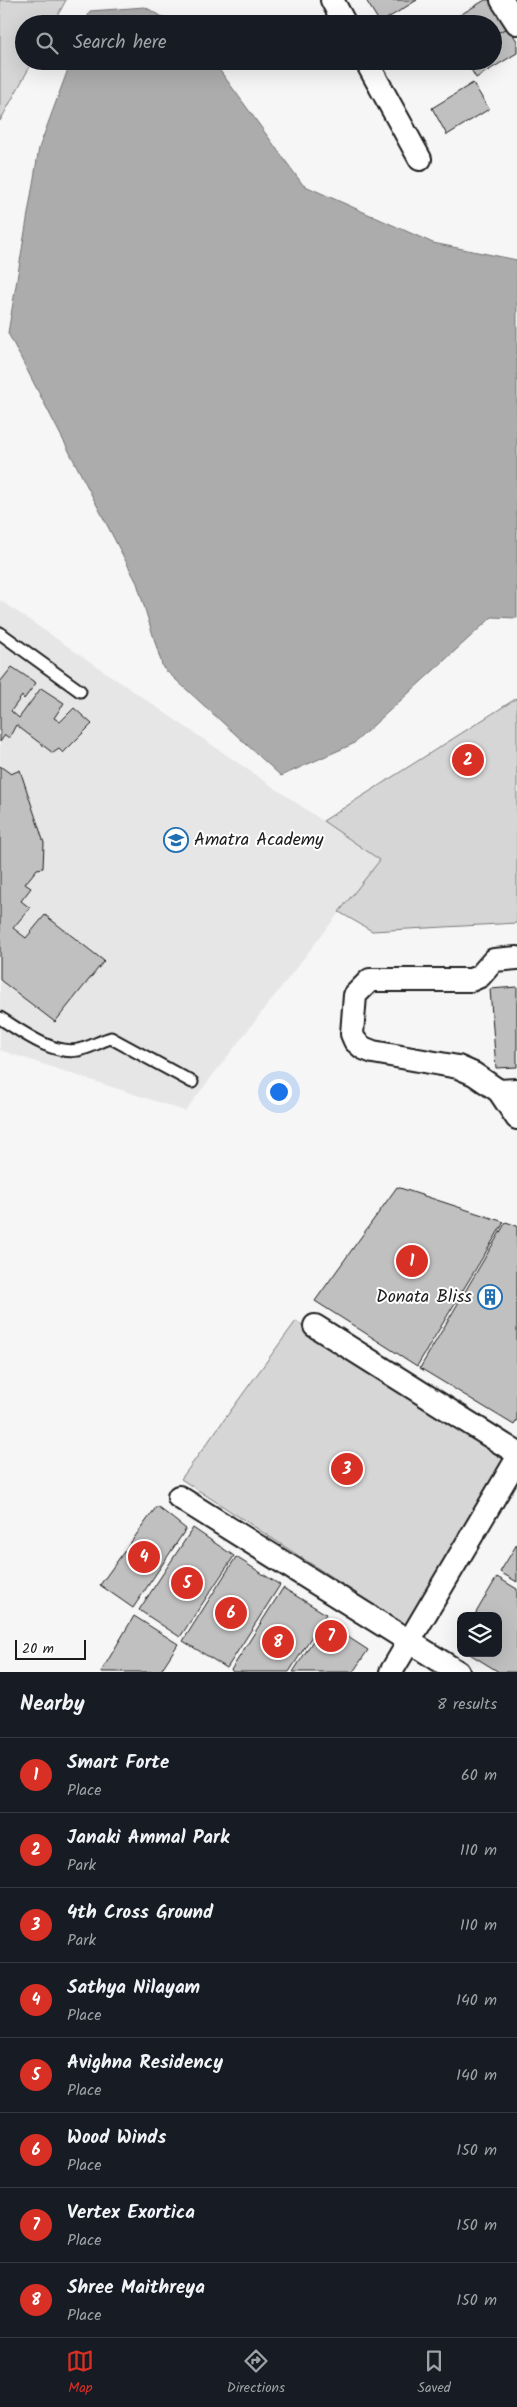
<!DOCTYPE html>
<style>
body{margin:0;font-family:Kalam,sans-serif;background:#20242c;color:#f1f3f6}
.controls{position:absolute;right:15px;bottom:15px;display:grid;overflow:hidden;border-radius:10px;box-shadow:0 5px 20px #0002}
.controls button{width:45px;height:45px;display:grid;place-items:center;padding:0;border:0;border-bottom:1px solid #363941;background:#171b24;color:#f1f3f6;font:25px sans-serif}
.scale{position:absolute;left:15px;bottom:12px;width:71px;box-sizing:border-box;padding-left:5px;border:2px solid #1c1c1c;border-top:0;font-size:14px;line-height:18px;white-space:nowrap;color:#1c1c1c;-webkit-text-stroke:4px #fff;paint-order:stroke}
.you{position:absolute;left:278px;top:1091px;width:18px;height:18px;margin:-12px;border:4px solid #fff;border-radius:50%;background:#1a73e8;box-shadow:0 0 0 8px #1a73e833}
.badge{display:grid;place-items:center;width:32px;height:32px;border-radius:50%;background:#d93025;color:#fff;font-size:16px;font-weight:700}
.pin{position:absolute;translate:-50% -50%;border:2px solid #fff;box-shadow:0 1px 5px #0006}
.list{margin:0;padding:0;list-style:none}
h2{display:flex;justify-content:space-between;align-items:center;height:65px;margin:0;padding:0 20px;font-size:21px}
h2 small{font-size:16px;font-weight:400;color:#9ea1a6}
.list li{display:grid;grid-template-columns:32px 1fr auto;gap:15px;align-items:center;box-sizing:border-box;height:75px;padding:0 20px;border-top:1px solid #363941}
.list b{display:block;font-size:19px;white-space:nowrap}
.list p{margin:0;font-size:16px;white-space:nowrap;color:#9ea1a6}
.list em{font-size:16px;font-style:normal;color:#9ea1a6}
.icon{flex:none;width:28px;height:28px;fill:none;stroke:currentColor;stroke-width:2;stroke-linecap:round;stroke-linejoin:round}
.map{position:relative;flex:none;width:517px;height:1672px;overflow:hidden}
.search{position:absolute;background:#171b24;box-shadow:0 5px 20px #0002;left:15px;right:15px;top:15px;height:55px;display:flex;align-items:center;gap:12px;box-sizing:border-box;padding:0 18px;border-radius:28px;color:#9ea1a6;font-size:19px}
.sheet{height:665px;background:#171b24}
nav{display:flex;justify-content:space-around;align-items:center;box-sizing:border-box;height:70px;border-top:1px solid #363941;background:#171b24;font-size:14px;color:#9ea1a6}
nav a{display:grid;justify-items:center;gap:2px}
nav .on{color:#d93025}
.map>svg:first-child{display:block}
.built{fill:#e6e6e6}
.green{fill:#d6d6d6;stroke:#797979}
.water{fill:#acacac;stroke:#727272}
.building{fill:#c0c0c0;stroke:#1c1c1c}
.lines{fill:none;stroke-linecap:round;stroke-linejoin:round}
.service-casing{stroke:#1c1c1c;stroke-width:15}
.minor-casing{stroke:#1c1c1c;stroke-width:26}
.service{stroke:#fff;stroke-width:11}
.minor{stroke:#fff;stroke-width:22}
.labels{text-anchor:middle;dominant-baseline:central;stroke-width:4;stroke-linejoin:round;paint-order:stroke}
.poi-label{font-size:18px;fill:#1c1c1c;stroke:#fff;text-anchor:start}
</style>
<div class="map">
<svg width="517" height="1672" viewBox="0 0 517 1672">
<rect width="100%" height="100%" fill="#f6f6f6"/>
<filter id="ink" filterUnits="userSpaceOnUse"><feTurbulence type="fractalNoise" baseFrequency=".02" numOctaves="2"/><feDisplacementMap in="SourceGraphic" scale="10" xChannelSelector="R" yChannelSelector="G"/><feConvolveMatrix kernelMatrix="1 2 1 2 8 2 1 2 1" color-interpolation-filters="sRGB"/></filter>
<g filter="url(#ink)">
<path class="built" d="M0,600L380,860L185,1111L0,1050Z"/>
<g class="green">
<path d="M0,0H66L53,24H24V61H33L0,121Z"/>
<path d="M517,698V923L372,931L339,912L380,860L323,821Z"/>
<path d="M296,1321L511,1458L408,1627L181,1479Z"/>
</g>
<g class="water">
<path d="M145,7L175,24H85L90,11Z"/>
<path d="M71,61H213L303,185L433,243L517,260V618L492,617L353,744L281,776L163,668L137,583L8,333L39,148Z"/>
</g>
<g class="building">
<path d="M366,0H417L380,23Z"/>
<path d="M485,0H492L508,27L493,36V24H445Z"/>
<path d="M508,27L517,41V53L476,78L466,61H493V36Z"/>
<path d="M473,83L489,109L447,135L432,108Z"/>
<path d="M12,667L36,683L24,699L22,696L11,711L19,718L41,688L64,703L54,718L60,722L74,708L92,724L63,753L59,749L53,753L16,725L9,738L5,735L0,742V682Z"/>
<path d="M0,766L11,774L20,770L44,843L43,868L37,869L25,884L31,888L21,901L30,908L13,928L26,938L45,915L104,961L55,1022L0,980Z"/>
<path d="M517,987V1067L496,1068L490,989Z"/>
<path d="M397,1187L504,1222L417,1366L315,1301Z"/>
<path d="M506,1222L517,1226V1420L514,1425L420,1368Z"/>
<path d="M157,1506L186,1529L133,1608L100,1585Z"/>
<path d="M193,1528L234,1556L180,1637L139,1610Z"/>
<path d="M517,1544V1582L500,1572Z"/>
<path d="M236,1557L280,1585L227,1668L183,1641Z"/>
<path d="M497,1577L517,1589V1672H499L468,1653H498V1616H474Z"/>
<path d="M283,1588L326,1614L289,1672H233L231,1670Z"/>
<path d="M134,1616L178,1644L160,1672H101Z"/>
<path d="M325,1622L368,1650L353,1672H293Z"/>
</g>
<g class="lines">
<defs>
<g id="service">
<path d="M0,633L80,691"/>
<path d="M0,1018C21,1031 52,1055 78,1050C90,1048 100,1041 111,1038L192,1082"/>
</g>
<g id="minor">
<path d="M332,0L345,24"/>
<path d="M502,0L517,23"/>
<path d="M366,61L420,159"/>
<path d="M517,958L494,960L480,976L471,980H370L355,995L352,1034L355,1041L363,1048L373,1052L458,1067L474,1074L499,1091L517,1090"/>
<path d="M499,1091L517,1118"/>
<path d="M315,1326L517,1453"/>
<path d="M179,1497L458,1672"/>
<path d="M391,1672L517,1459"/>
</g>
</defs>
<use href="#service" class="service-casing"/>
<use href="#minor" class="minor-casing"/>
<use href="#service" class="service"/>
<use href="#minor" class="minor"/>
</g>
</g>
<defs>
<symbol id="school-ring" viewBox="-11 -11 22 22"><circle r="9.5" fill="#fff" stroke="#1f6fb2" stroke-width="1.5"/><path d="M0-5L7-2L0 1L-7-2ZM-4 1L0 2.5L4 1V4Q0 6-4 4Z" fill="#1f6fb2"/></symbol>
<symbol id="building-ring" viewBox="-11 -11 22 22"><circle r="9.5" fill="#fff" stroke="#1f6fb2" stroke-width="1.5"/><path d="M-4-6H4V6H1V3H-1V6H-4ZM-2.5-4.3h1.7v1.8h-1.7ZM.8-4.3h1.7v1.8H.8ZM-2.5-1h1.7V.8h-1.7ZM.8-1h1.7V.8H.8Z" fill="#1f6fb2"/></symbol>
</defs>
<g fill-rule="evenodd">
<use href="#school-ring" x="162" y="826" width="28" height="28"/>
<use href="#building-ring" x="476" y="1283" width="28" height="28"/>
</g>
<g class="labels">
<g class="poi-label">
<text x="194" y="840">Amatra Academy</text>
<text x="472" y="1297" text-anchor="end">Donata Bliss</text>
</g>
</g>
</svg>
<div class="controls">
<button><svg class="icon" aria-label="layers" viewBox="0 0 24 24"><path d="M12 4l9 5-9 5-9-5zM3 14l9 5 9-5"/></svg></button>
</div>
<div class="scale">20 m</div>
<div class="you"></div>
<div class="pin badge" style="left:412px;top:1261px">1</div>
<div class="pin badge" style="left:468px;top:760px">2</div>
<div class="pin badge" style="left:347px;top:1469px">3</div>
<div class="pin badge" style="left:144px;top:1557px">4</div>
<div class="pin badge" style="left:187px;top:1583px">5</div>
<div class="pin badge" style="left:231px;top:1613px">6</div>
<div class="pin badge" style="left:331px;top:1636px">7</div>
<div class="pin badge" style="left:278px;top:1642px">8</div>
<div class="search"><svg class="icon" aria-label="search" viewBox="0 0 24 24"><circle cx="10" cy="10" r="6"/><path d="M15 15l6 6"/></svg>Search here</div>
</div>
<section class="sheet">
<h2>Nearby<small>8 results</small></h2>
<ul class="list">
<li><span class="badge">1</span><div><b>Smart Forte</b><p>Place</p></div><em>60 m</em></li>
<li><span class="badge">2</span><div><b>Janaki Ammal Park</b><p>Park</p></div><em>110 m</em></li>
<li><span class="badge">3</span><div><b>4th Cross Ground</b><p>Park</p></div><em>110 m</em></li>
<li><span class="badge">4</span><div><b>Sathya Nilayam</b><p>Place</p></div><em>140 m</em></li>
<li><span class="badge">5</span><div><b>Avighna Residency</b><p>Place</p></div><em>140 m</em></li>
<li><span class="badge">6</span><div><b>Wood Winds</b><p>Place</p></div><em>150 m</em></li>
<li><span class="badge">7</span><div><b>Vertex Exortica</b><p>Place</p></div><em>150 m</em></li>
<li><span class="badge">8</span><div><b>Shree Maithreya</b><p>Place</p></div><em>150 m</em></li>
</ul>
</section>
<nav>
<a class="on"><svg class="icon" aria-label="map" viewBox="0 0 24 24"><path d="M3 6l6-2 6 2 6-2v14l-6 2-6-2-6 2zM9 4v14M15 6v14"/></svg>Map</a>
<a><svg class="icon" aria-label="directions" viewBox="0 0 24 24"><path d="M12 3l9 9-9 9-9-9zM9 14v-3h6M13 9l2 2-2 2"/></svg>Directions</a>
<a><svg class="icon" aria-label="saved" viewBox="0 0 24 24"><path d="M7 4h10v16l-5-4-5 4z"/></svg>Saved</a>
</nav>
